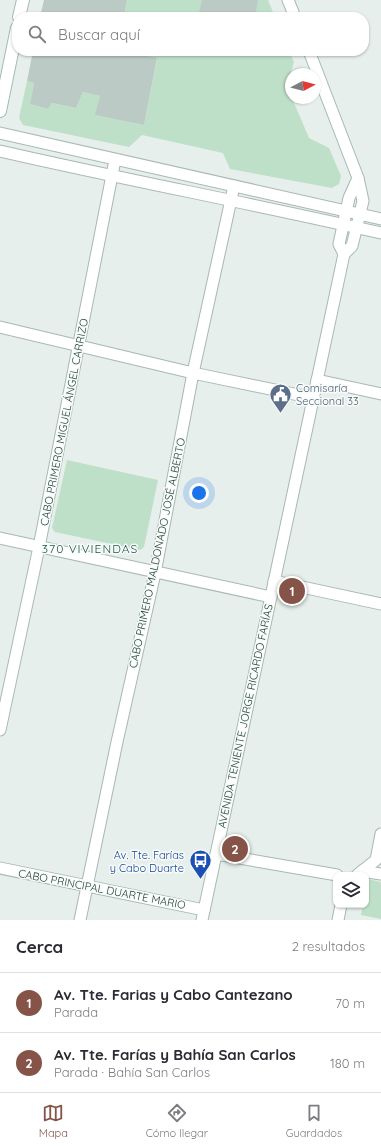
<!DOCTYPE html>
<html lang="es">
<meta charset="utf-8">
<style>
body{margin:0;font-family:Quicksand,sans-serif;background:#f7f7f7;color:#2b2b33}
.controls{position:absolute;right:12px;bottom:12px;display:grid;overflow:hidden;border-radius:8px;box-shadow:0 1px 3px #0004}
.controls button{width:36px;height:36px;display:grid;place-items:center;padding:0;border:0;border-bottom:1px solid #e1e1e2;background:#fff;color:#2b2b33;font:20px sans-serif}
.compass{position:absolute;left:285px;top:68px;width:36px;height:36px;border-radius:50%;background:#fff;box-shadow:0 1px 3px #0004;rotate:83deg}
.you{position:absolute;left:199px;top:493px;width:14px;height:14px;margin:-10px;border:3px solid #fff;border-radius:50%;background:#1a73e8;box-shadow:0 0 0 6px #1a73e833}
.badge{display:grid;place-items:center;width:26px;height:26px;border-radius:50%;background:#855347;color:#fff;font-size:13px;font-weight:700}
.pin{position:absolute;translate:-50% -50%;border:2px solid #fff;box-shadow:0 1px 4px #0006}
.list{margin:0;padding:0;list-style:none}
h2{display:flex;justify-content:space-between;align-items:center;height:52px;margin:0;padding:0 16px;font-size:17px}
h2 small{font-size:13px;font-weight:400;color:#7c7c81}
.list li{display:grid;grid-template-columns:26px 1fr auto;gap:12px;align-items:center;box-sizing:border-box;height:60px;padding:0 16px;border-top:1px solid #e1e1e2}
.list b{display:block;font-size:15px;white-space:nowrap}
.list p{margin:0;font-size:13px;white-space:nowrap;color:#7c7c81}
.list em{font-size:13px;font-style:normal;color:#7c7c81}
.icon{flex:none;width:22px;height:22px;fill:none;stroke:currentColor;stroke-width:2;stroke-linecap:round;stroke-linejoin:round}
.map{position:relative;flex:none;width:381px;height:920px;overflow:hidden}
.search{position:absolute;background:#fff;box-shadow:0 1px 3px #0004;left:12px;right:12px;top:12px;height:44px;display:flex;align-items:center;gap:10px;box-sizing:border-box;padding:0 14px;border-radius:16px;color:#7c7c81;font-size:15px}
.sheet{height:172px;background:#fff}
nav{display:flex;justify-content:space-around;align-items:center;box-sizing:border-box;height:56px;border-top:1px solid #e1e1e2;background:#fff;font-size:11px;color:#7c7c81}
nav a{display:grid;justify-items:center;gap:2px}
nav .on{color:#855347}
.map>svg:first-child{display:block}
.green{fill:#bfe0c8}
.building{fill:#bbcac4}
.lines{fill:none;stroke-linecap:round;stroke-linejoin:round}
.street-casing{stroke:#a8b8b2;stroke-width:13}
.secondary-casing{stroke:#a4bbb3;stroke-width:14}
.street{stroke:#fff;stroke-width:11}
.secondary{stroke:#fff;stroke-width:12}
.labels{text-anchor:middle;dominant-baseline:central;stroke-width:3;stroke-linejoin:round;paint-order:stroke}
.service-label{font-size:11px;fill:#4e5e75;stroke:#f7fbf9;text-anchor:start}
.street-label{font-size:11px;fill:#24423a;stroke:#f7fbf9}
.transit-label{font-size:11px;fill:#164399;stroke:#f7fbf9;text-anchor:end}
.neighbourhood-label{font-size:12px;letter-spacing:1px;fill:#1f5548;stroke:#f7fbf9}
</style>
<div class="map">
<svg width="381" height="920" viewBox="0 0 381 920">
<rect width="100%" height="100%" fill="#e6efeb"/>
<g class="green">
<path d="M127,0H268L275,17H124Z"/>
<path d="M120,51H289L294,62L287,85L291,98H292L309,138L329,148L341,176L339,184L332,188L230,169L223,153L142,135L129,147L23,125L19,118L27,81L34,83L30,104L48,109L52,103L76,108L83,92L100,96L96,115L144,125L157,59Z"/>
<path d="M67,460L158,480L144,547L140,550L55,532L52,528Z"/>
<path d="M368,879L381,882V919L361,915L363,905H366V889Z"/>
</g>
<g class="building">
<path d="M44,0H127L124,17H40Z"/>
<path d="M202,0H258L255,17L198,16Z"/>
<path d="M33,51H120L157,58L144,125L95,115L100,96L83,92L76,108L52,103L48,109L30,104L34,83L27,81Z"/>
</g>
<g class="lines">
<defs>
<g id="street">
<path d="M288,0L295,17"/>
<path d="M0,133L381,219"/>
<path d="M0,151C127,180 254,204 381,233"/>
<path d="M344,254L339,244L349,198L358,178"/>
<path d="M0,327L193,373L313,398"/>
<path d="M317,380L381,394"/>
<path d="M0,538L271,597"/>
<path d="M274,581L381,604"/>
<path d="M0,730L39,547L115,160"/>
<path d="M216,854L337,875"/>
<path d="M0,868L204,910"/>
<path d="M362,871L381,874"/>
<path d="M357,875L376,860L381,834"/>
<path d="M80,920L117,742L155,573L193,373L234,186"/>
<path d="M202,920L344,254L352,246L363,201L358,178L309,51"/>
<path d="M338,920L341,905"/>
</g>
<g id="secondary">
<path d="M19,17L23,0"/>
<path d="M0,111L17,28"/>
</g>
</defs>
<use href="#street" class="street-casing"/>
<use href="#secondary" class="secondary-casing"/>
<use href="#street" class="street"/>
<use href="#secondary" class="secondary"/>
</g>
<defs>
<symbol id="civic-pin" viewBox="-11 -11 22 30"><path d="M0 17L-7.5 6A9.5 9.5 0 1 1 7.5 6Z" fill="#5c6f8a" stroke="#f7fbf9"/><path d="M-.6-6.5H3V-4.5H.6V-3L4-1V1h2V6H-6V1h2V-1L-.6-3ZM-1.2 2.5V6h2.4V2.5Z" fill="#fff"/></symbol>
<symbol id="bus-pin" viewBox="-11 -11 22 30"><path d="M0 17L-7.5 6A9.5 9.5 0 1 1 7.5 6Z" fill="#1a4fb4" stroke="#f7fbf9"/><path d="M-5-6H5V4H4V6H2V4H-2V6H-4V4H-5ZM-3.5-4V0h7V-4ZM-3.5 1.2v1.5H-2V1.2ZM2 1.2v1.5H3.5V1.2Z" fill="#fff"/></symbol>
</defs>
<g fill-rule="evenodd">
<use href="#civic-pin" x="268" y="382" width="25" height="34"/>
<use href="#bus-pin" x="188" y="848" width="25" height="34"/>
</g>
<g class="labels">
<g class="service-label">
<text x="296" y="388">Comisaría<tspan x="296" dy="13">Seccional 33</tspan></text>
</g>
<g class="street-label">
<text transform="translate(64 422) rotate(-79)">CABO PRIMERO MIGUEL ÁNGEL CARRIZO</text>
<text transform="translate(157 553) rotate(-78)">CABO PRIMERO MALDONADO JOSÉ ALBERTO</text>
<text transform="translate(245 716) rotate(-78)">AVENIDA TENIENTE JORGE RICARDO FARÍAS</text>
<text transform="translate(102 889) rotate(11)">CABO PRINCIPAL DUARTE MARIO</text>
</g>
<g class="transit-label">
<text x="184" y="855">Av. Tte. Farías<tspan x="184" dy="13">y Cabo Duarte</tspan></text>
</g>
<g class="neighbourhood-label">
<text x="90" y="548">370 VIVIENDAS</text>
</g>
</g>
</svg>
<div class="controls">
<button><svg class="icon" aria-label="layers" viewBox="0 0 24 24"><path d="M12 4l9 5-9 5-9-5zM3 14l9 5 9-5"/></svg></button>
</div>
<svg class="compass" viewBox="-18 -18 36 36"><path d="M0-13l5 13h-10z" fill="#e53935"/><path d="M0 13l5-13h-10z" fill="#7c7c81"/></svg>
<div class="you"></div>
<div class="pin badge" style="left:292px;top:591px">1</div>
<div class="pin badge" style="left:235px;top:849px">2</div>
<div class="search"><svg class="icon" aria-label="search" viewBox="0 0 24 24"><circle cx="10" cy="10" r="6"/><path d="M15 15l6 6"/></svg>Buscar aquí</div>
</div>
<section class="sheet">
<h2>Cerca<small>2 resultados</small></h2>
<ul class="list">
<li><span class="badge">1</span><div><b>Av. Tte. Farias y Cabo Cantezano</b><p>Parada</p></div><em>70 m</em></li>
<li><span class="badge">2</span><div><b>Av. Tte. Farías y Bahía San Carlos</b><p>Parada · Bahía San Carlos</p></div><em>180 m</em></li>
</ul>
</section>
<nav>
<a class="on"><svg class="icon" aria-label="map" viewBox="0 0 24 24"><path d="M3 6l6-2 6 2 6-2v14l-6 2-6-2-6 2zM9 4v14M15 6v14"/></svg>Mapa</a>
<a><svg class="icon" aria-label="directions" viewBox="0 0 24 24"><path d="M12 3l9 9-9 9-9-9zM9 14v-3h6M13 9l2 2-2 2"/></svg>Cómo llegar</a>
<a><svg class="icon" aria-label="saved" viewBox="0 0 24 24"><path d="M7 4h10v16l-5-4-5 4z"/></svg>Guardados</a>
</nav>
